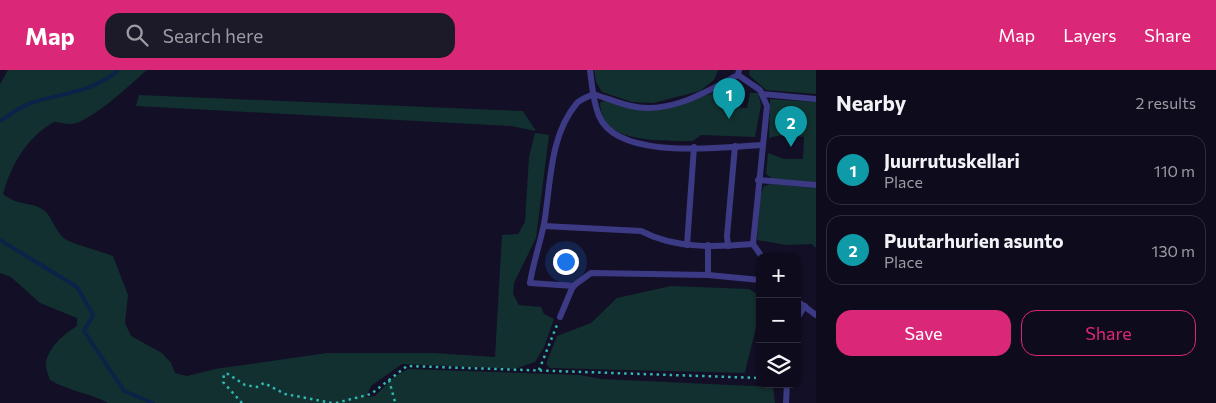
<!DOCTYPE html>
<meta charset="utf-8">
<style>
body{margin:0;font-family:Commissioner,sans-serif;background:#1c1929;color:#f1f3f6}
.controls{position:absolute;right:15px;bottom:15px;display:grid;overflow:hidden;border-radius:10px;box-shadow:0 1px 4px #0004}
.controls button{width:45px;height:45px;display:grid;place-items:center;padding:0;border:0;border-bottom:1px solid #2e2b3b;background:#0e0b1c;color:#f1f3f6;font:25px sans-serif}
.you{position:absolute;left:565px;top:191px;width:18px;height:18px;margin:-12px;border:4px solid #fff;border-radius:50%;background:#1a73e8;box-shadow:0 0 0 8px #1a73e833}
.badge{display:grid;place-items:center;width:32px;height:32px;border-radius:50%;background:#db2777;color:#fff;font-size:16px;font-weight:700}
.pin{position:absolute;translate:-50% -41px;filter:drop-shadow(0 1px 2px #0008)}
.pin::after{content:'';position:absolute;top:26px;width:18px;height:15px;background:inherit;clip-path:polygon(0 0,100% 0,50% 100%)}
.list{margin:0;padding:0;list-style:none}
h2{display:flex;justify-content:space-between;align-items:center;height:65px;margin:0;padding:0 20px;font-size:21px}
h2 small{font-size:16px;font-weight:400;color:#9b9ba3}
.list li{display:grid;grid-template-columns:32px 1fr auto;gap:15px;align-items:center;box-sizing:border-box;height:70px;margin:0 10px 10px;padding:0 10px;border:1px solid #2e2b3b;border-radius:15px}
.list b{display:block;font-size:19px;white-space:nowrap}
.list p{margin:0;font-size:16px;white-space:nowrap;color:#9b9ba3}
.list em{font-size:16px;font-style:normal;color:#9b9ba3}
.actions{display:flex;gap:10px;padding:15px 20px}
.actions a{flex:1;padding:11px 0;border:1px solid #db2777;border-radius:15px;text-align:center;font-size:18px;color:#db2777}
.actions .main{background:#db2777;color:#fff}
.icon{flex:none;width:28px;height:28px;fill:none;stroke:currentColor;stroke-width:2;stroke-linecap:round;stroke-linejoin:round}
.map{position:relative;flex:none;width:816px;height:333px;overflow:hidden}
header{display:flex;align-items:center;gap:30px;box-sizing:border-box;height:70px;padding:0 25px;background:#db2777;color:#fff}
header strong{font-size:24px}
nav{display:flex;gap:28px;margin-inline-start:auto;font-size:18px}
.search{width:350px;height:45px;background:#1c1929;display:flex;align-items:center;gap:12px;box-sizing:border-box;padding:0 18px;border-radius:15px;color:#9b9ba3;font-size:19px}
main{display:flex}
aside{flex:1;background:#0e0b1c}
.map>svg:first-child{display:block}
.green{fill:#12302f}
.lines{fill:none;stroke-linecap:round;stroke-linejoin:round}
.stream{stroke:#0c2248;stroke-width:4}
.path{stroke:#2fb8b0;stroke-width:2.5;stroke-dasharray:2.5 4;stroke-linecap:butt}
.service{stroke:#3d3a85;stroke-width:6}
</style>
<header>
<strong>Map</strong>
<div class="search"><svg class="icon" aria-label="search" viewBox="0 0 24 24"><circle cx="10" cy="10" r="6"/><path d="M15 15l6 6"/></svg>Search here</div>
<nav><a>Map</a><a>Layers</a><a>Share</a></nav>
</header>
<main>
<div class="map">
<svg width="816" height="333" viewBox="0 0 816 333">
<rect width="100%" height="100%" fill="#130f26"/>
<g class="green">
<path d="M8,0H147C133,12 88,55 70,54C65,54 59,52 54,52C27,67 11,95 3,124C19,137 33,131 45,141C51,146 56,162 65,169C70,173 103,182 113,186L128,225L125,253L131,266L162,283L171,293L175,303L187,306L215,299L327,283H433L495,287L502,165L518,164L525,152L529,87L535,63L549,65L536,168L514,213L513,224L519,235L541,237L544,244L554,249L544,277L535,292L515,299L402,294L371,316L366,327L375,326L394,307L408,299L580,305L602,309L773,317L775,333H108C90,323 68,321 50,310C49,306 46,300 46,295C46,279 65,263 77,256V248L40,233L11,207L0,203V14Z"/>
<path d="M594,0H718L714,10L700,21L653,33L632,32L602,22L596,12Z"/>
<path d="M750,0H816V24L766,20L749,5Z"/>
<path d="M714,23L719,37L747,38L750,23H758L761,35L755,67L701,65L693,71C671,71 624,72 608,55C602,49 601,42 600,33L603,31L633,39L659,40Z"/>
<path d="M139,25L523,41L536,61L511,56L136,36Z"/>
<path d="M770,29L816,32V112L773,109L766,104L768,83L784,89H803L804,67L782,65L769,68Z"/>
<path d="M771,114L816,118V178L812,174L786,175L757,170L760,126L764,116Z"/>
<path d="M671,216L749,219L760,226C760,252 750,277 745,303L550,298L546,294L557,266L591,253L617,228Z"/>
</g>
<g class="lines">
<g class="stream">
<path d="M0,51C10,45 20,37 31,33C61,23 93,23 118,0"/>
<path d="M0,170L77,217L93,245L84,261L124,321L153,333"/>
</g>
<g class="path">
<path d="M539,300L557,255"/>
<path d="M389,310L395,332L397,333"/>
<path d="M242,333L223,312L224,304H228L245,315L257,317L264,313L285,324L332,333"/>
<path d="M336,333L371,324L407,296L760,308"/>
</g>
<g class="service">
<path d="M590,0C592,15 593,32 599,46C618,91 721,77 761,75"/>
<path d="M738,5L760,20L767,36L753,174"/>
<path d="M762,24L816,29"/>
<path d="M758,110L816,115"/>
<path d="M544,156L641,161C675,179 715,177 753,174L762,187"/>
<path d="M687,175L694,77"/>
<path d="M728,176L727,166L735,76"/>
<path d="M708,205V175"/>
<path d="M574,216L530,213C533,193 540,174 544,154C551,114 549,66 577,33C581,29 588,27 593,24C606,28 618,33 631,36C669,45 706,22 738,5L739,0"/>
<path d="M797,231L816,245"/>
<path d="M560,247L573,216L591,203L708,205L760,210"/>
<path d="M797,248L805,236"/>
<path d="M786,333L787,314"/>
</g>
</g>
</svg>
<div class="controls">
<button>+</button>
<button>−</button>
<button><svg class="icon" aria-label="layers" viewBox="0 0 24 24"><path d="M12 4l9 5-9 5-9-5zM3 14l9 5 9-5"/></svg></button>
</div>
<div class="you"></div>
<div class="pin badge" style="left:729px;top:49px;background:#0f9aa8">1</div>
<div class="pin badge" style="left:791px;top:77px;background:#0f9aa8">2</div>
</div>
<aside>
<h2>Nearby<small>2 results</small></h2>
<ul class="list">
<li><span class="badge" style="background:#0f9aa8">1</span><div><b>Juurrutuskellari</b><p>Place</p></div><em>110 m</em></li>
<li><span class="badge" style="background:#0f9aa8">2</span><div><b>Puutarhurien asunto</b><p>Place</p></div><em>130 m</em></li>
</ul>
<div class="actions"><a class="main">Save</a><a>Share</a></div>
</aside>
</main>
